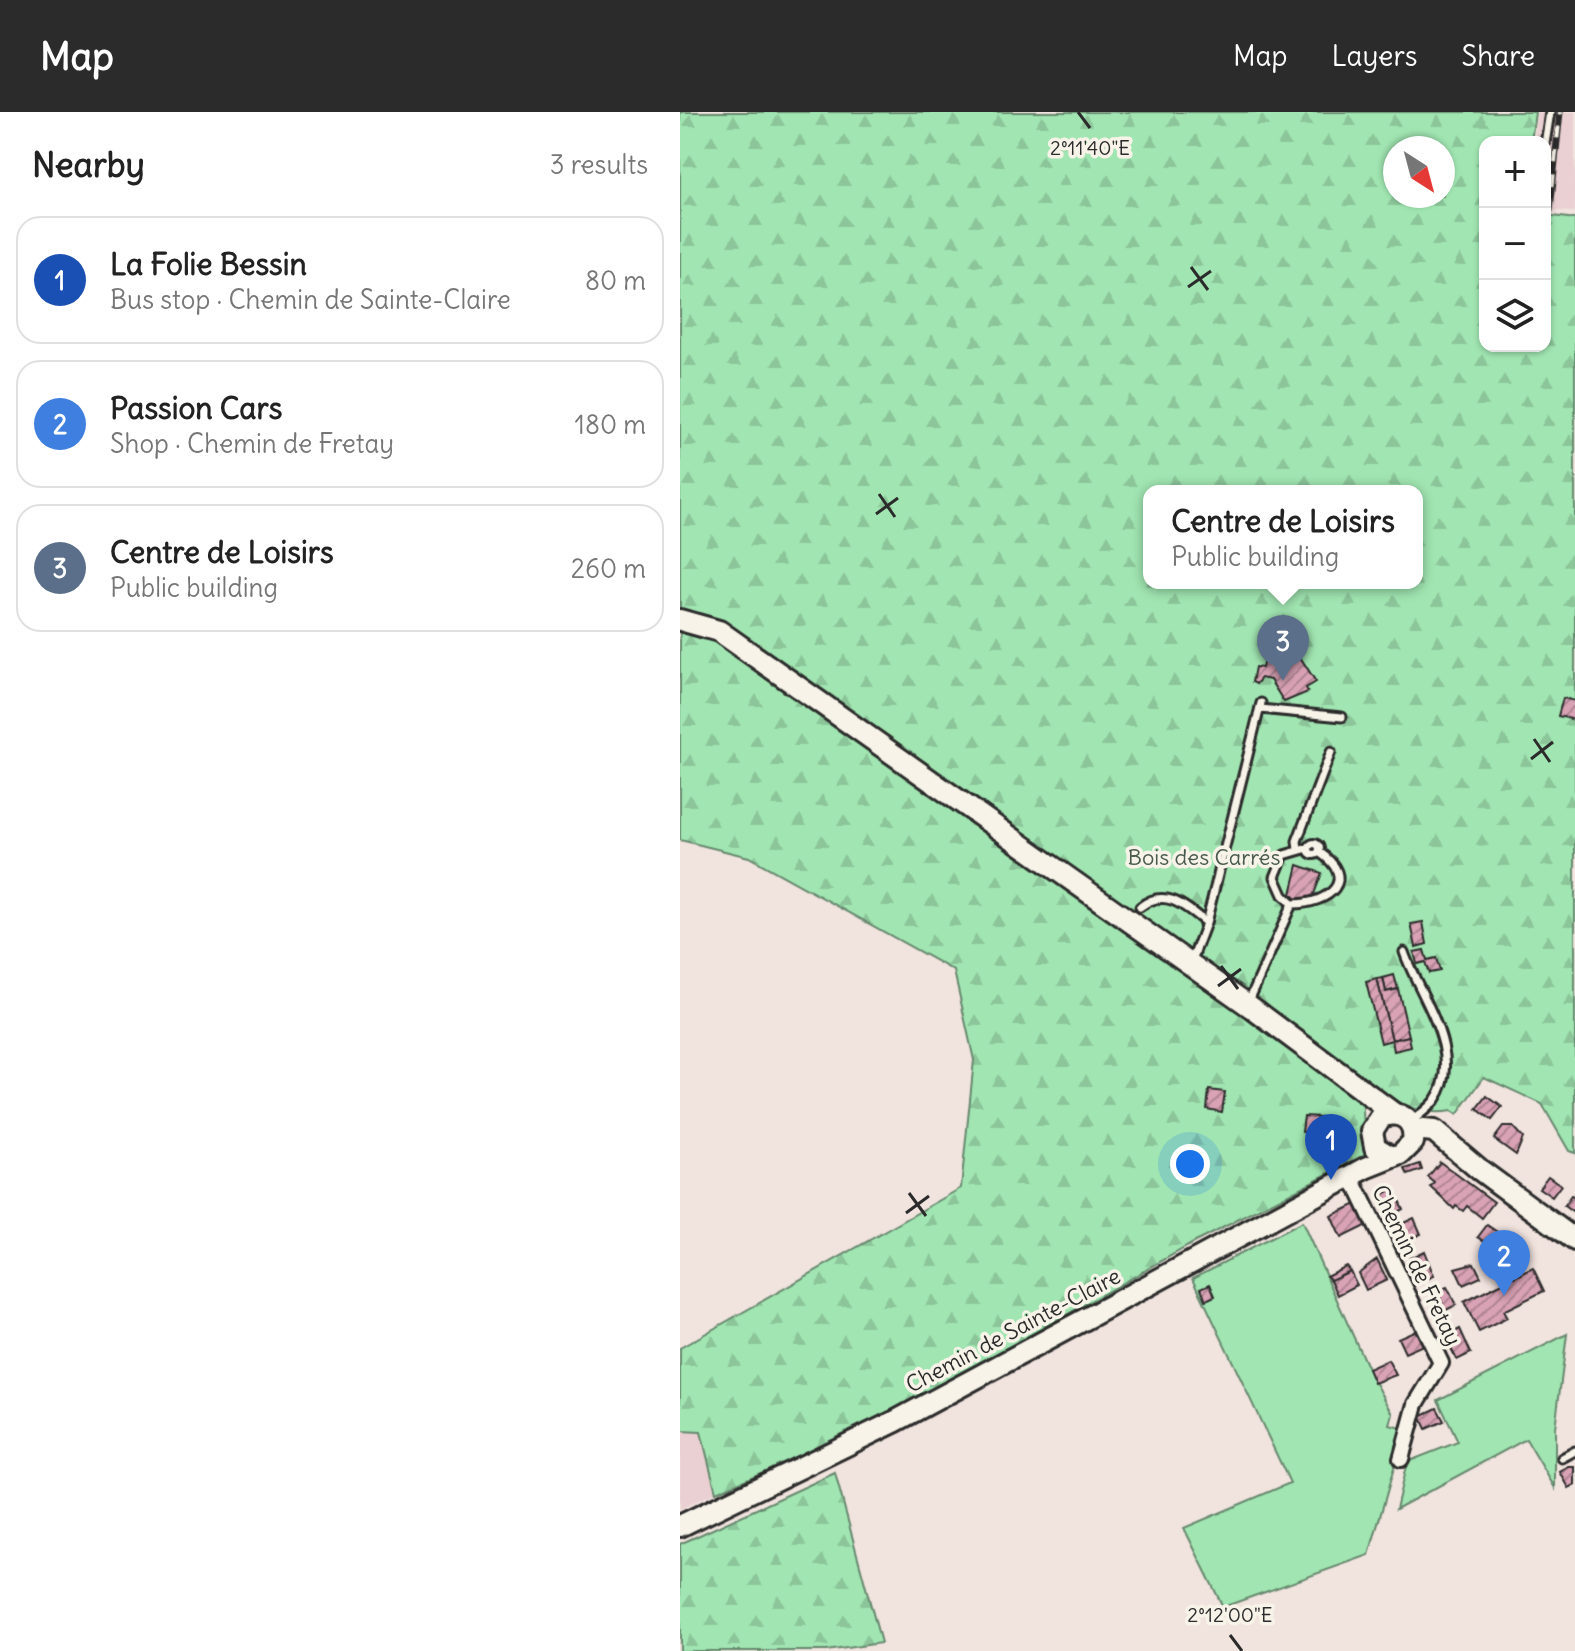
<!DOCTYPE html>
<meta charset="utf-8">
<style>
body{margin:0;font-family:Delius,sans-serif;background:#f6f6f6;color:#222}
.controls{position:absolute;right:24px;top:24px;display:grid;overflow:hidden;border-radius:16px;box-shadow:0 2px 6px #0004}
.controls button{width:72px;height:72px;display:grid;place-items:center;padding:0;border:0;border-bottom:2px solid #e0e0e0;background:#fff;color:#222;font:40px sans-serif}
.compass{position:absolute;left:703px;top:24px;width:72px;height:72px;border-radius:50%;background:#fff;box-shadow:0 2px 6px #0004;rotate:144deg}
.you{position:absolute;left:510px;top:1052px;width:28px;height:28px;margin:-20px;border:6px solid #fff;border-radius:50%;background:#1a73e8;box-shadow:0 0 0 12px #1a73e833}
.badge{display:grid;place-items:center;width:52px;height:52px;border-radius:50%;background:#2b2b2b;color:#fff;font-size:26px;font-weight:700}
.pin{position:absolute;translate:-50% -66px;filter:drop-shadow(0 2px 4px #0008)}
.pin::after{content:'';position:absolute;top:42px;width:28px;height:24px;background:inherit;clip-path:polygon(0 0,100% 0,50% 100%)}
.popup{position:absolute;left:463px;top:373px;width:280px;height:104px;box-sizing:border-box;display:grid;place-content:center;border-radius:16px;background:#fff;filter:drop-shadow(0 2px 6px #0005);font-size:26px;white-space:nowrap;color:#767676}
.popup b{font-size:30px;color:#222}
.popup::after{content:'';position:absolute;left:50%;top:100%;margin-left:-16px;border:16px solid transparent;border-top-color:#fff}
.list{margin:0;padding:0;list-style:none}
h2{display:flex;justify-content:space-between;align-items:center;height:104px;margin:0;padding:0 32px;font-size:34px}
h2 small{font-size:26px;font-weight:400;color:#767676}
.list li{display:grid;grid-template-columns:52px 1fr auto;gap:24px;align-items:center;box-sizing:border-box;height:128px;margin:0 16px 16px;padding:0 16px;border:2px solid #e0e0e0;border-radius:24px}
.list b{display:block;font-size:30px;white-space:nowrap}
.list p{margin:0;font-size:26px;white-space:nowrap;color:#767676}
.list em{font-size:26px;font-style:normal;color:#767676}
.icon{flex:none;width:44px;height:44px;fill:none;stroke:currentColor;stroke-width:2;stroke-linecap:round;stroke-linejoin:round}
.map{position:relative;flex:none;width:895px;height:1539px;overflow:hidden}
header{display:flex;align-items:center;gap:48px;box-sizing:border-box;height:112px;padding:0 40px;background:#2b2b2b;color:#fff}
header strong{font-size:38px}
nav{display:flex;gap:44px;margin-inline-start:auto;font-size:28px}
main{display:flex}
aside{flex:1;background:#fff}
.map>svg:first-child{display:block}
.built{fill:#ead0d2}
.grass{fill:#a1e6b2;stroke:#66886e;stroke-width:2}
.forest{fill:url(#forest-firs);stroke:#66886e;stroke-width:2;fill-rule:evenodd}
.building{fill:url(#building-hatch);stroke:#2b2b2b;stroke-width:2}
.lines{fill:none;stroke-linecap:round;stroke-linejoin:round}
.lane-casing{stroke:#2b2b2b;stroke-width:13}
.street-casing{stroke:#2b2b2b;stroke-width:20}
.secondary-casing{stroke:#2b2b2b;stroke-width:26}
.lane{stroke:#f7f3e8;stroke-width:7}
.street{stroke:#f7f3e8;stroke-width:14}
.secondary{stroke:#f7f3e8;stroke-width:20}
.rail-casing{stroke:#2b2b2b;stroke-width:7}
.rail{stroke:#f7f3e8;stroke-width:4;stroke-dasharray:12;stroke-linecap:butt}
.ticks{fill:none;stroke:#2b2b2b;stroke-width:3}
.labels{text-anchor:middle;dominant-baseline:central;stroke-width:7;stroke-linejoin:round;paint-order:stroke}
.park-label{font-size:22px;fill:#485a4d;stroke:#f7f3e8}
.street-label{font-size:22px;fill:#2b2b2b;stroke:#f7f3e8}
.ticks-label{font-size:20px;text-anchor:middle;fill:#2b2b2b;stroke:#f7f3e8;stroke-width:7;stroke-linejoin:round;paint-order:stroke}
</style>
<header>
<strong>Map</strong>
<nav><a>Map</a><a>Layers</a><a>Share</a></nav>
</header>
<main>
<aside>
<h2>Nearby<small>3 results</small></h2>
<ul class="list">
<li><span class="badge" style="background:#1a4fb4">1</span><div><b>La Folie Bessin</b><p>Bus stop · Chemin de Sainte-Claire</p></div><em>80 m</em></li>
<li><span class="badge" style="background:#3f7fe0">2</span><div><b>Passion Cars</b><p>Shop · Chemin de Fretay</p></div><em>180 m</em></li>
<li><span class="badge" style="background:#5c6f8a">3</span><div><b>Centre de Loisirs</b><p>Public building</p></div><em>260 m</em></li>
</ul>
</aside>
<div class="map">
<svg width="895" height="1539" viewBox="0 0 895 1539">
<defs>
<pattern id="forest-firs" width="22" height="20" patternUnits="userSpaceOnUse" patternTransform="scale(2)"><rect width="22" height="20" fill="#a1e6b2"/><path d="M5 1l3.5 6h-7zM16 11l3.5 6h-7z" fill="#8bc599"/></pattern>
<pattern id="building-hatch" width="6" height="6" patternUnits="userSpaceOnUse" patternTransform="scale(2)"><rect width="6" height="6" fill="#d9a2b5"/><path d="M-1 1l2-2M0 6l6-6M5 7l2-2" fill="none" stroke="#b08493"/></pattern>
</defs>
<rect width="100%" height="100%" fill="#f1e3de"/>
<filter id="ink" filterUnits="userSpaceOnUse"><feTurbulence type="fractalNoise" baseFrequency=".0125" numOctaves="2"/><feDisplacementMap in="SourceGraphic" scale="16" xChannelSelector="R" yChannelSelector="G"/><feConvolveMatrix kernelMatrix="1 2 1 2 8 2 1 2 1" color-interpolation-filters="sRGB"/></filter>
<g filter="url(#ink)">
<g class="built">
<path d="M857,0H895V100L865,98V30H854Z"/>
<path d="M0,1319L21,1320L36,1380L0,1397Z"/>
</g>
<g class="grass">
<path d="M622,1110L688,1257L713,1302L710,1313L725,1317L689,1443L543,1495L504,1416L610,1371L513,1166Z"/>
<path d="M887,1222L875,1316V1376L846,1327L716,1397L727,1350L778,1330L758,1288Z"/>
</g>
<g class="forest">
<path d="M0,0H855L851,30H805V234H865V103L895,107V1041L889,1039L862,992L804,965L777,1003L771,999C737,1005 712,988 685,969C679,994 687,1017 684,1043L517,1129L183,1318L36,1380L21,1320L0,1319V1236L281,1076L294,948L274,859L69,745L0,728ZM715,36H763V84H715ZM469,379H737V471H469Z"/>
<path d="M155,1361L201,1531L146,1539H0V1432Z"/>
</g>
<g class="building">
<path d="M604,536L620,545L636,570L626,576L628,580L604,590L590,568L581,566L576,572L572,570L575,555L582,556L584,548L589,546L600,548V539Z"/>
<path d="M883,586L895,589V608L878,604Z"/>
<path d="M618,753L642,761L632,787L619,790L611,782Z"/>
<path d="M743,810L747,832L736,835L731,812Z"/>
<path d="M744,838L747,848L756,846L760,859L749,861L745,850L737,852L734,840Z"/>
<path d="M714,863L718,877L706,880L703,866Z"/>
<path d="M703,866L706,880L718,877L729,924L712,928L697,867Z"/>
<path d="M697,867L712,928L701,931L686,870Z"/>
<path d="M729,924L731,935L714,939L712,928Z"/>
<path d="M529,978L545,980L542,1000L527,997Z"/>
<path d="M807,984L822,995L812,1008L797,997Z"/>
<path d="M624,1004L640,1005L637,1022L622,1020Z"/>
<path d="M823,1015H833L843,1026L836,1043L814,1027Z"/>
<path d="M760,1050L814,1090L802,1106L787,1094L783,1099L776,1094L774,1097L751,1075L755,1071L748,1065Z"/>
<path d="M740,1052L742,1058L728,1063L725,1057Z"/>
<path d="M868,1064L881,1073L872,1085L859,1076Z"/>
<path d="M714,1077L723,1097L710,1104L700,1083Z"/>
<path d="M891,1084L895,1086V1102L884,1094Z"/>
<path d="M676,1092L687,1113L661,1126L651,1104Z"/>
<path d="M734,1106L741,1122L727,1128L719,1113Z"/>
<path d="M807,1113L829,1128L820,1139L798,1125Z"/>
<path d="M744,1139L754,1164L743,1169L730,1146Z"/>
<path d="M838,1141L845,1154L832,1160L826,1147Z"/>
<path d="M697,1147L707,1168L686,1178L678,1161Z"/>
<path d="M794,1151L801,1165L783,1173L775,1156Z"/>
<path d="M666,1154L670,1159L651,1168L646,1164Z"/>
<path d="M853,1156L864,1179L823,1199L827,1206L799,1220L784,1190Z"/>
<path d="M670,1159L677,1173L658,1183L651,1168Z"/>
<path d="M530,1172L535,1184L526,1188L521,1176Z"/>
<path d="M767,1175L776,1193L758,1202L754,1194L762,1190L757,1179Z"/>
<path d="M780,1217L791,1241L777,1248L765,1225Z"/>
<path d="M736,1218L743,1233L725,1241L718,1226Z"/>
<path d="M708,1248L716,1263L694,1271L688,1257Z"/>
<path d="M757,1296L764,1309L746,1317L740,1304Z"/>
<path d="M889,1355H895V1373L889,1376L880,1360Z"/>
</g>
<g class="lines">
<defs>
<g id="lane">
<path d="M865,32L870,0"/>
<path d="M580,597L662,605"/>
<circle cx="634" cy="737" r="5.5"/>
<path d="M628,736L604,743L595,765L603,783L612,792C650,792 679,767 639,740"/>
<path d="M618,738L617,729L651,640"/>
<path d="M460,795C485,775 505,794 526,811"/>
<path d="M724,840C738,882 787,943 755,988C749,996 739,1003 732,1009"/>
<path d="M511,851L526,811L581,591"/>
<path d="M568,891L612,792"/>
<path d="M882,1346L895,1339"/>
</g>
<path id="street" d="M672,1066L761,1251L736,1292L721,1347"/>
<g id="secondary">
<path d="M0,508L39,519L568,893L713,1001"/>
<path d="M733,1017L754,1019L800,1058L895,1128"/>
<path d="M0,1414L216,1309L686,1056L721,1042L733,1030C736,1009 721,997 701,1005L692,1019L695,1035L710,1044"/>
</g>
</defs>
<use href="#lane" class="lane-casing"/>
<use href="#street" class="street-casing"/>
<use href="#secondary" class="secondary-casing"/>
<use href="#lane" class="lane"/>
<use href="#street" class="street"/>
<use href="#secondary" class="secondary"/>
<defs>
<path id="rail" d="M870,98L880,0"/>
</defs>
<use href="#rail" class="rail-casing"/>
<use href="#rail" class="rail"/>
</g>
</g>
<path class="ticks" d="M398,0L410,16M511,155L528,178M508,175L531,159M199,382L215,405M196,402L218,386M854,627L870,650M851,647L873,630M541,854L558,877M538,874L561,857M229,1081L246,1104M226,1101L249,1084M550,1523L562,1539"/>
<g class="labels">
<g class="park-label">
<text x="524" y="745">Bois des Carrés</text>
</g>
<g class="street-label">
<text transform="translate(737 1153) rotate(64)">Chemin de Fretay</text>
<text transform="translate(333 1218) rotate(-28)">Chemin de Sainte-Claire</text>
</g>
</g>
<g class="ticks-label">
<text x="410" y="43">2°11'40"E</text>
<text x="550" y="1510">2°12'00"E</text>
</g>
</svg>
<div class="controls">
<button>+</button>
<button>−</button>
<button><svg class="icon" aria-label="layers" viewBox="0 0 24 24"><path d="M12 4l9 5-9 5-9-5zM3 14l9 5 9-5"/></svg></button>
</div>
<svg class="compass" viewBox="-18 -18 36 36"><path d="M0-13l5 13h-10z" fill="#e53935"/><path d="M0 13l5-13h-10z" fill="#767676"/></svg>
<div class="you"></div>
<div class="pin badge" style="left:651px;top:1068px;background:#1a4fb4">1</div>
<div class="pin badge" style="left:824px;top:1184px;background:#3f7fe0">2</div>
<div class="pin badge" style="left:603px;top:569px;background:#5c6f8a">3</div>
<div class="popup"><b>Centre de Loisirs</b>Public building</div>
</div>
</main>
